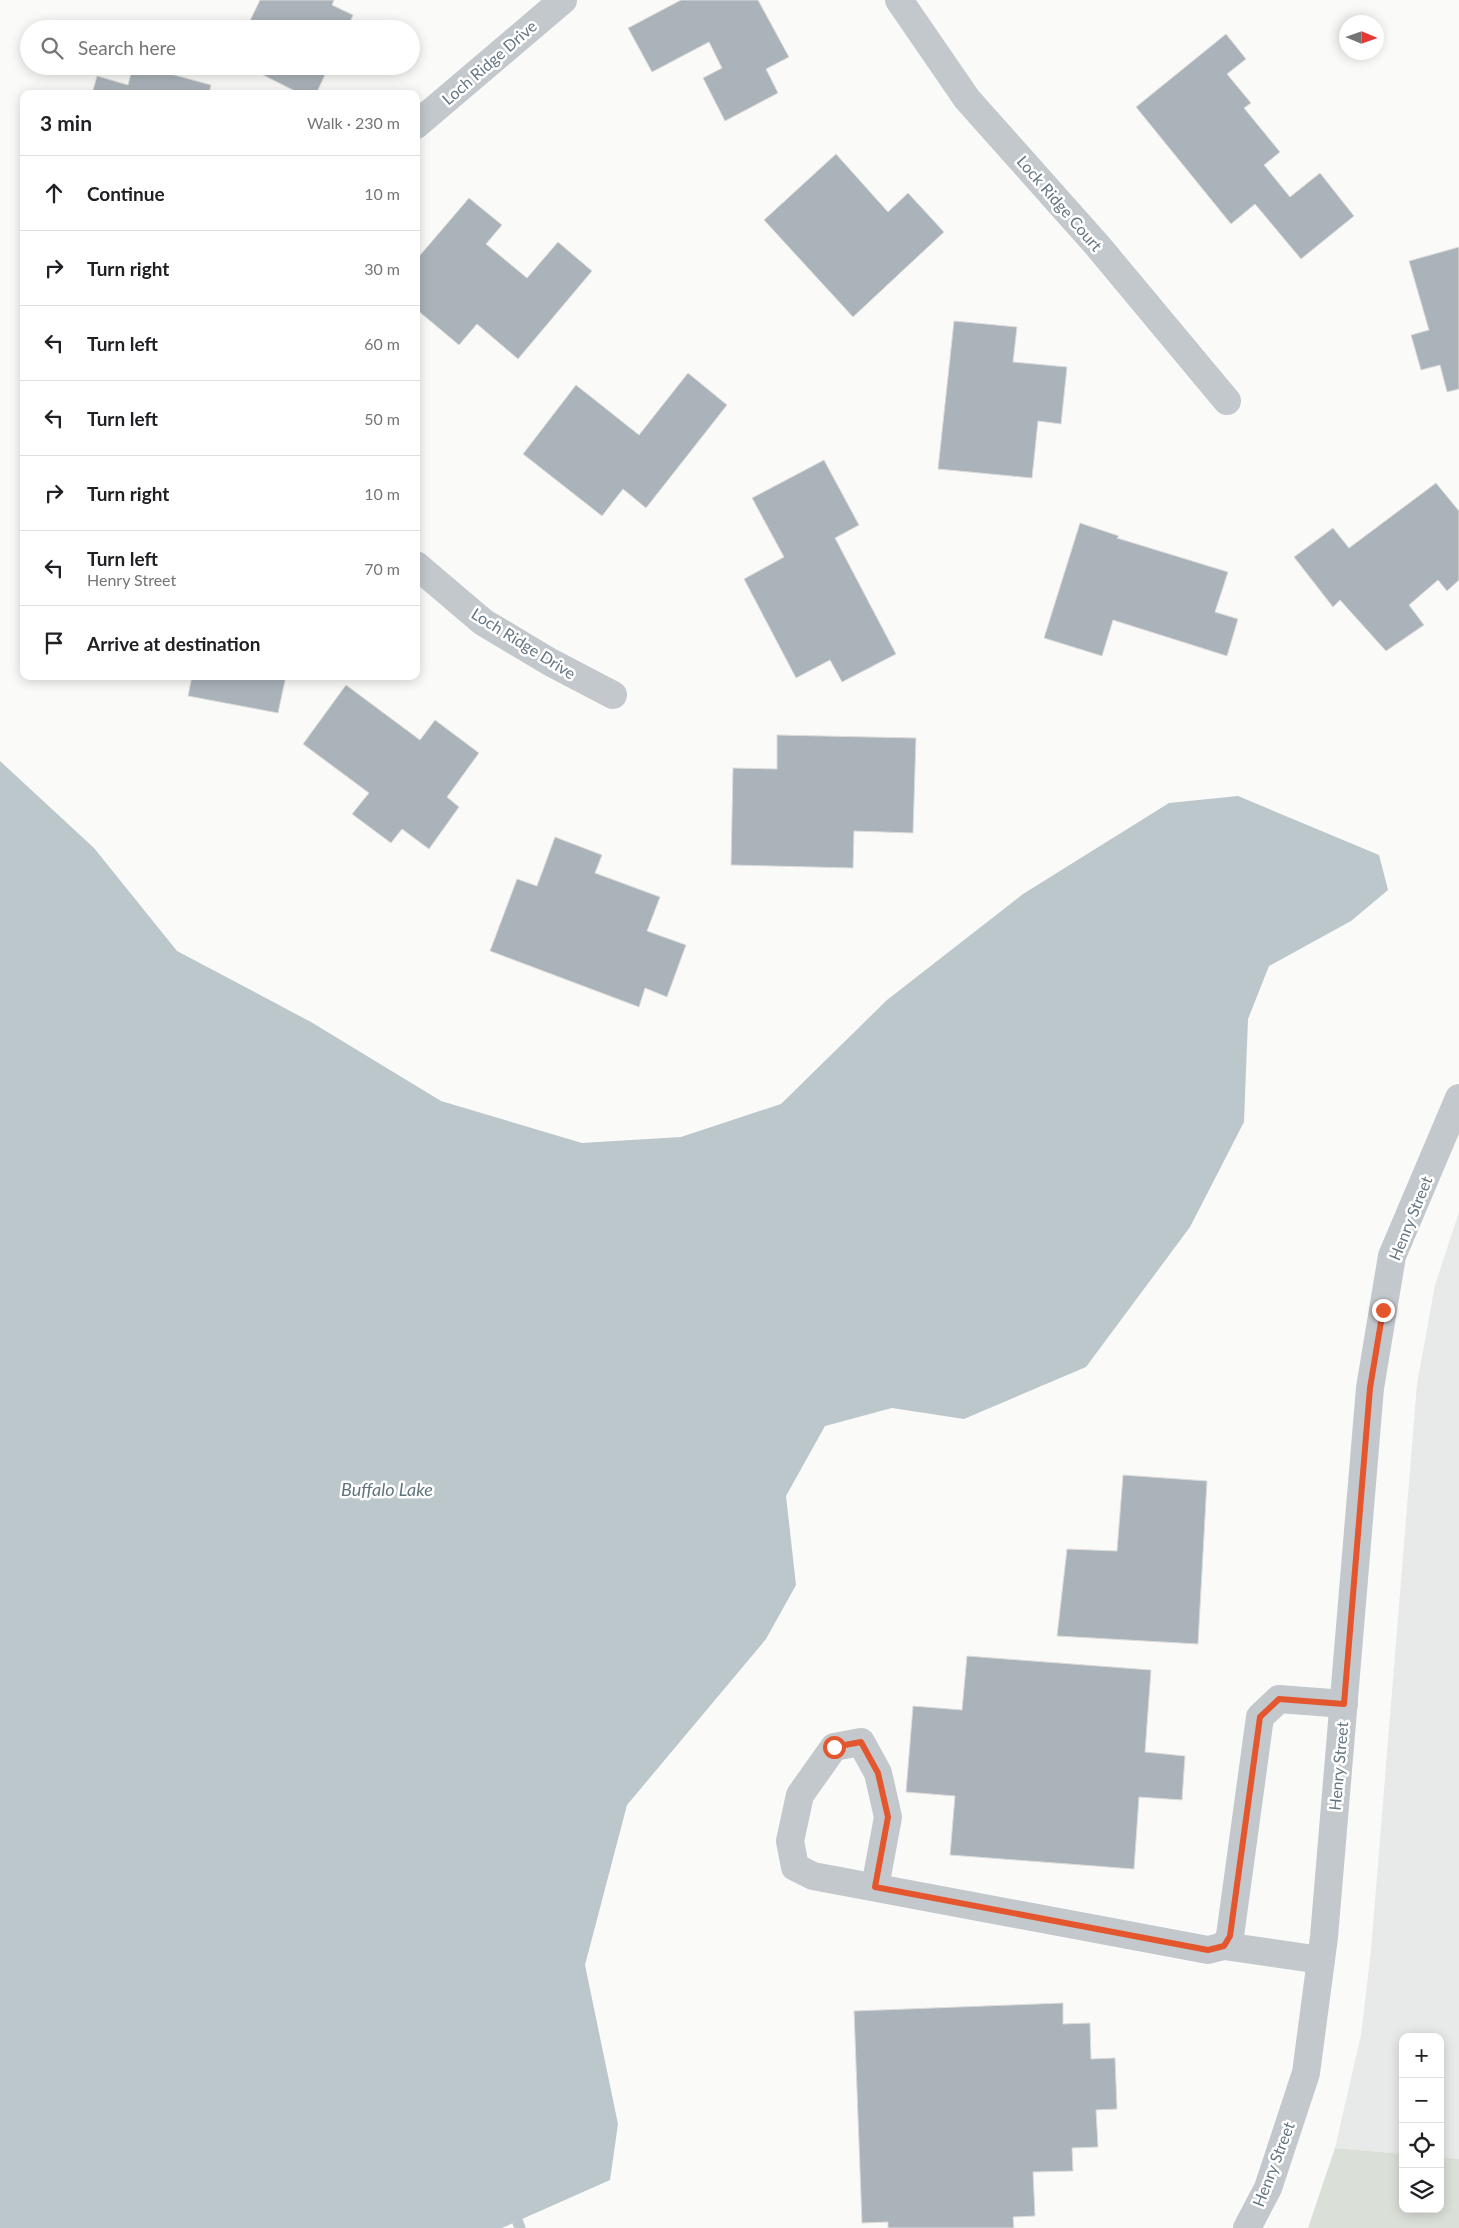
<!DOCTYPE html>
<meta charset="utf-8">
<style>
body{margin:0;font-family:Lato,sans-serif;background:#f6f6f6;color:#202124}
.controls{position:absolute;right:15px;bottom:15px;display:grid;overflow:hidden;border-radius:10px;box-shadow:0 2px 12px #0003}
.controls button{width:45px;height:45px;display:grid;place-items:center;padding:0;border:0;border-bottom:1px solid #e0e0e0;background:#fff;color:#202124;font:25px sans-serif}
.compass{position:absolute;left:1339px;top:15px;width:45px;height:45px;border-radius:50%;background:#fff;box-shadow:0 2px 12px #0003;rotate:92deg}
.stop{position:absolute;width:15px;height:15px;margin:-11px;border:4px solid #e4572e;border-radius:50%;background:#fff}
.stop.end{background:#e4572e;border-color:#fff;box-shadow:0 1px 5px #0008}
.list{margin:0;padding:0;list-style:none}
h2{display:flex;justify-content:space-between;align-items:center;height:65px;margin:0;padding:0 20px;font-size:21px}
h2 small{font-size:16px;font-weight:400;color:#757577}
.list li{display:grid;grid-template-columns:32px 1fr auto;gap:15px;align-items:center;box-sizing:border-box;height:75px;padding:0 20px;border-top:1px solid #e0e0e0}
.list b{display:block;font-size:19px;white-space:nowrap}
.list p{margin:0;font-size:16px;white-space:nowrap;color:#757577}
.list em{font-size:16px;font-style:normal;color:#757577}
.icon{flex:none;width:28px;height:28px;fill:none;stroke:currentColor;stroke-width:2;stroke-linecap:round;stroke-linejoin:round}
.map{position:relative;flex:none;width:1459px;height:2228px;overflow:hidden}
.search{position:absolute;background:#fff;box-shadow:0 2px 12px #0003;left:20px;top:20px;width:400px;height:55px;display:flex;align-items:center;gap:12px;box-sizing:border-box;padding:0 18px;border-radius:28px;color:#757577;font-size:19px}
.panel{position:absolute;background:#fff;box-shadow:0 2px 12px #0003;left:20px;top:90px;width:400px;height:590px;border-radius:10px}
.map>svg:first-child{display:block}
.built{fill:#e8e9e9}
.green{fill:#dadfd7}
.water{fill:#bbc7cb}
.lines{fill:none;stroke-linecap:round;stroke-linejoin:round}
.stream{stroke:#bbc7cb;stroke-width:11}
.building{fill:#aab3b9;stroke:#dcdcda}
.minor{stroke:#c3c8cc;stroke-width:28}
.route{stroke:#e4572e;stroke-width:6}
.labels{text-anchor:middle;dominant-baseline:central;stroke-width:5;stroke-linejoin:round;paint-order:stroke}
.street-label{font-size:16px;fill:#657683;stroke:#fff}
.water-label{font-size:18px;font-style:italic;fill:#60757c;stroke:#fff}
</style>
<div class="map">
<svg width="1459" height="2228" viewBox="0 0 1459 2228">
<rect width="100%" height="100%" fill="#fafaf8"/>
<path class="built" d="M1459,1212V2159L1440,2157V2037H1403V2154L1335,2148L1361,2035L1371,1950L1417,1384L1435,1285Z"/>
<path class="green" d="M1335,2148L1403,2154V2209H1440V2157L1459,2159V2228H1308Z"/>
<path class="water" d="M0,761L94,848L177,951L311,1022L441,1101L582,1143L681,1137L781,1104L887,1000L1023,894L1169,803L1238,796L1379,855L1388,890L1351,921L1269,966L1248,1019L1244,1122L1190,1227L1086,1367L964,1419L892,1408L825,1426L786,1496L796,1585L766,1639L627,1805L585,1965L618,2124L610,2180L502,2228H0Z"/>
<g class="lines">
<path class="stream" d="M513,2209L520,2228"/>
</g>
<g class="building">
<path d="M260,0H334L332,5L353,15L347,29H246Z"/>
<path d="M681,0H758L789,57L766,69L778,93L725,121L703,78L722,68L709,42L652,72L628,28Z"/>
<path d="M1226,34L1246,59L1227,74L1251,103L1244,108L1280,152L1264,165L1290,197L1320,173L1354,216L1301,259L1255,204L1231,224L1136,107Z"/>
<path d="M133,66H169L167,73L211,85L209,94H92L97,76L128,85Z"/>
<path d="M245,66H329L316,94H301Z"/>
<path d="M836,154L888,212L908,193L944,232L853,317L764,220Z"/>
<path d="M469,198L502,225L486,244L527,278L558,242L592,271L518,359L477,324L459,345L416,309V260Z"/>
<path d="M1459,247V389L1447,392L1440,365L1421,370L1411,335L1429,330L1409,261Z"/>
<path d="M954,321L1017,327L1013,362L1067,367L1061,424L1038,421L1032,478L938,469Z"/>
<path d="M688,373L727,405L646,508L623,489L602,516L523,454L576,385L639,435Z"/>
<path d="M824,460L859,525L835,538L896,654L842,682L830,660L796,678L744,579L784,557L752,498Z"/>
<path d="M1436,483L1459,511V580L1447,591L1438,580L1409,605L1424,625L1386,651L1340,600L1333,607L1294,557L1333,528L1349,548Z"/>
<path d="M1080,523L1119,536L1117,538L1228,572L1215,612L1238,619L1227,656L1113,620L1102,656L1044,638Z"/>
<path d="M192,676H286L278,713L188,696Z"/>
<path d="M346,685L420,740L435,720L479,753L447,797L459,807L429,849L402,829L391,843L352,814L369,793L303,744Z"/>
<path d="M777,735L916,738L913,833L854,831L853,868L731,865L733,768L777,769Z"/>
<path d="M555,837L602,855L595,873L660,897L647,931L686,945L667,997L645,988L639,1007L490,951L517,879L537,886Z"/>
<path d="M1123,1475L1207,1481L1198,1644L1057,1636L1067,1549L1117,1551Z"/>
<path d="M967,1656L1151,1670L1145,1752L1185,1756L1182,1800L1139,1797L1134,1869L950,1855L955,1796L906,1792L913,1706L962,1710Z"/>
<path d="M1063,2003V2024L1090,2023L1091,2059L1115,2058L1117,2109L1096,2110L1098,2147L1072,2148L1073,2171L1033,2172L1035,2216L1013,2217L1014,2228H888V2222L862,2223L854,2011Z"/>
</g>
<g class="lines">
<g class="minor">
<path d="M899,0L967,99L1097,245L1227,401"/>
<path d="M416,125L563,0"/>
<path d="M416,565L483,622L550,662L613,695"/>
<path d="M875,1887L888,1817L878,1773L861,1742L834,1747L800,1795L790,1841L795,1867L813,1876L1208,1950L1224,1946L1230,1936L1260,1717L1279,1699L1344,1704"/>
<path d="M1224,1946L1321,1960"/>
<path d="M1247,2228L1268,2188L1306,2073L1324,1937L1370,1388L1392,1256L1459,1098"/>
</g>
</g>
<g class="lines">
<path class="route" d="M834,1747L861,1742L878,1773L888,1817L875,1887L1208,1950L1224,1946L1230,1936L1260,1717L1279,1699L1344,1704L1370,1388L1383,1310"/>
</g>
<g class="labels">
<g class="street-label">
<text transform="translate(489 62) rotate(-41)">Loch Ridge Drive</text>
<text transform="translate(1060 203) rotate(49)">Lock Ridge Court</text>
<text transform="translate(524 643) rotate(32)">Loch Ridge Drive</text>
<text transform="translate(1410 1218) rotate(-68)">Henry Street</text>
<text transform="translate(1338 1766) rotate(-85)">Henry Street</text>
<text transform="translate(1273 2164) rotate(-69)">Henry Street</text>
</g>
<g class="water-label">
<text x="387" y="1489">Buffalo Lake</text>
</g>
</g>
</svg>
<div class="controls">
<button>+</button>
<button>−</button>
<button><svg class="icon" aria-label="locate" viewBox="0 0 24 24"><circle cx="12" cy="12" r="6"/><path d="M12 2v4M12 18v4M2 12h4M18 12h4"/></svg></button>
<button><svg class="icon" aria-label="layers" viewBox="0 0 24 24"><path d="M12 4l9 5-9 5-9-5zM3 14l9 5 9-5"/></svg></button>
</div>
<svg class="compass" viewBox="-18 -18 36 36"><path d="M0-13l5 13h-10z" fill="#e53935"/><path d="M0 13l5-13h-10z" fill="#757577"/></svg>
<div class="stop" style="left:834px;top:1747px"></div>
<div class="stop end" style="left:1383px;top:1310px"></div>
<div class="search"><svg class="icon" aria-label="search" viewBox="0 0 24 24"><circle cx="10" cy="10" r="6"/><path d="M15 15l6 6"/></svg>Search here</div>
<section class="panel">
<h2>3 min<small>Walk · 230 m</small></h2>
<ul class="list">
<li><svg class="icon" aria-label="ahead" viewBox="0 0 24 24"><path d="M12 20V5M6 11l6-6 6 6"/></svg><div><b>Continue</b></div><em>10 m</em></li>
<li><svg class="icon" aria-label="right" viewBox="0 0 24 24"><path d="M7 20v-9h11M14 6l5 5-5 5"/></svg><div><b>Turn right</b></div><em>30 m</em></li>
<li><svg class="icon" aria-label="left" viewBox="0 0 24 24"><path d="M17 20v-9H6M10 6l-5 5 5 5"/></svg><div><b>Turn left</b></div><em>60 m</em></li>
<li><svg class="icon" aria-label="left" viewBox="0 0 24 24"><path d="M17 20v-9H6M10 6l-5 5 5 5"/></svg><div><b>Turn left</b></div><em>50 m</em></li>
<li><svg class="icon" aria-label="right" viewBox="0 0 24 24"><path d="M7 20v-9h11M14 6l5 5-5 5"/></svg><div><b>Turn right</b></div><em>10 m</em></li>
<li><svg class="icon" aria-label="left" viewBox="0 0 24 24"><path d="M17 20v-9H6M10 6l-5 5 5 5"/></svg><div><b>Turn left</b><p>Henry Street</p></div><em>70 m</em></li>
<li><svg class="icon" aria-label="arrive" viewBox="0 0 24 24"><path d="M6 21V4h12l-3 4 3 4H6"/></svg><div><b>Arrive at destination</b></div></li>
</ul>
</section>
</div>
